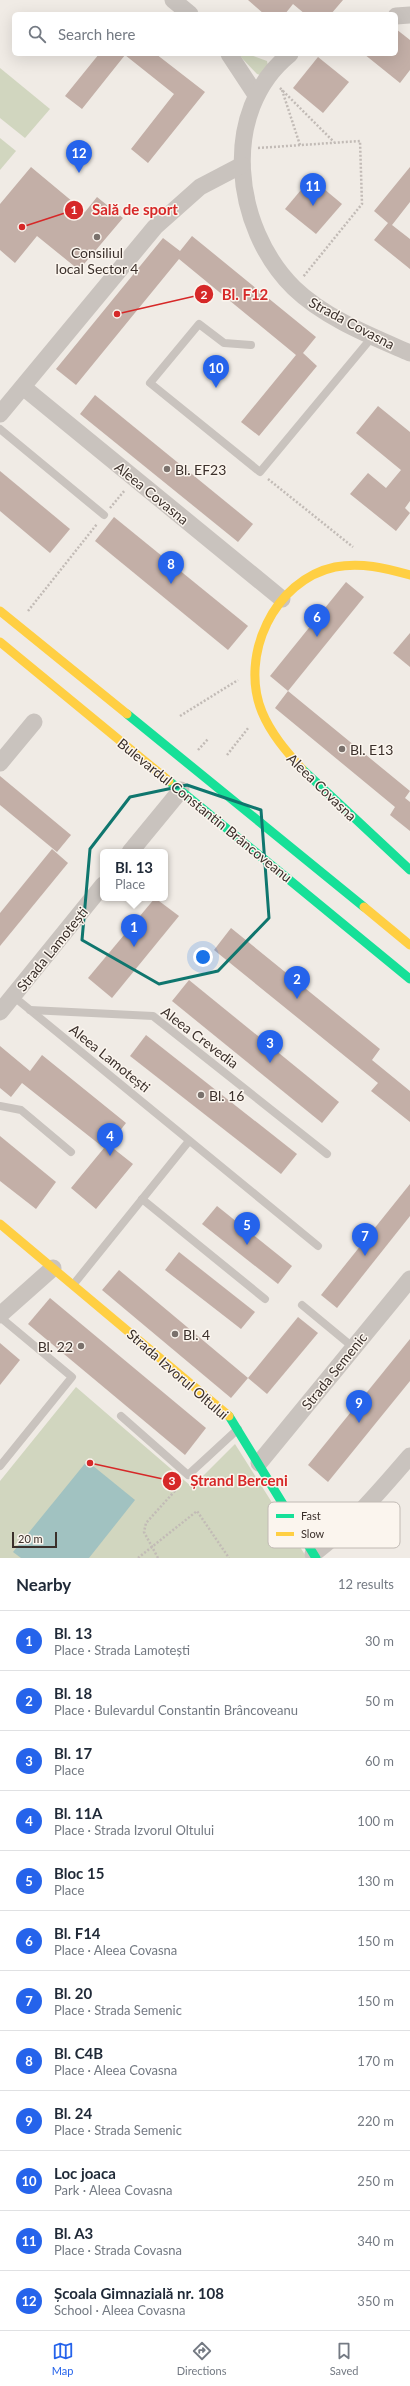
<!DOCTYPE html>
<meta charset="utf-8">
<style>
body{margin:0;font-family:Lato,sans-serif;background:#f2f2f3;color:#1f2937}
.scale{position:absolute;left:12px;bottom:10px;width:45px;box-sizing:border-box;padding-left:4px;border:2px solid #3b302b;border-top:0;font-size:11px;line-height:14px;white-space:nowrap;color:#3b302b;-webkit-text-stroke:3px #fbf5ee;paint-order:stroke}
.you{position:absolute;left:203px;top:957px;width:14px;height:14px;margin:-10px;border:3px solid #fff;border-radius:50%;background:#1a73e8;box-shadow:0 0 0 6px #1a73e833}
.badge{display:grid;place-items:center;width:26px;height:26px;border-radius:50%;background:#2563eb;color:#fff;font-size:13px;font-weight:700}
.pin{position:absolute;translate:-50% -33px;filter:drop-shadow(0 1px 2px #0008)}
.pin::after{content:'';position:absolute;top:21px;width:14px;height:12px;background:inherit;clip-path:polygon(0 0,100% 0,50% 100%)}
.popup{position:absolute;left:100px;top:849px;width:68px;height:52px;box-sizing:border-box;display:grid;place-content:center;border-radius:6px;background:#fff;filter:drop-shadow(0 1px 3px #0005);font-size:13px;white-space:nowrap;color:#747a83}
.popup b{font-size:15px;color:#1f2937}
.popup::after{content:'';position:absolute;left:50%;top:100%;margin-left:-8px;border:8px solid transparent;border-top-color:#fff}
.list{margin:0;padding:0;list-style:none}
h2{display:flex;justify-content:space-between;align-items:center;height:52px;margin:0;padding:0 16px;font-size:17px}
h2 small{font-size:13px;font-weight:400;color:#747a83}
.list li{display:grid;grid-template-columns:26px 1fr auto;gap:12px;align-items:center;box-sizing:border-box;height:60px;padding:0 16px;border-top:1px solid #e0e1e3}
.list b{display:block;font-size:15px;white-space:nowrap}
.list p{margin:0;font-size:13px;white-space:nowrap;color:#747a83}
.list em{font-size:13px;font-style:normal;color:#747a83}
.icon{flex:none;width:22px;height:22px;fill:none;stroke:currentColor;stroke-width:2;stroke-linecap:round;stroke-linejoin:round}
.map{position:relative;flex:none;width:410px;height:1558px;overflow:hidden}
.search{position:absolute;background:#fff;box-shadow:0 4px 16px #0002;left:12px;right:12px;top:12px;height:44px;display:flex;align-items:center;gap:10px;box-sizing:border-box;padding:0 14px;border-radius:6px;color:#747a83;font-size:15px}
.sheet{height:772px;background:#fff}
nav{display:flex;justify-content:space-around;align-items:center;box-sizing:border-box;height:56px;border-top:1px solid #e0e1e3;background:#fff;font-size:11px;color:#747a83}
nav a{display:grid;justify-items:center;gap:2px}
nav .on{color:#2563eb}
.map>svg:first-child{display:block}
.green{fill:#d1d6bf}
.water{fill:#a1c2c1}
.building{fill:#c3afa7}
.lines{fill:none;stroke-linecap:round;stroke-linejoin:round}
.path{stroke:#c2bbb6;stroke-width:2.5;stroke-dasharray:2 2;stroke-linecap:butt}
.lane{stroke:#c9c3be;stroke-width:8}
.street{stroke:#c9c3be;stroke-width:17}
.fast{stroke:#16e098;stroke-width:9}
.slow{stroke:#ffcf43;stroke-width:9}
.marked{fill:none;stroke:#0f766e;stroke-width:3;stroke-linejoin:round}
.poi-dot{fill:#7a716c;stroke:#fbf5ee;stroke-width:1.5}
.labels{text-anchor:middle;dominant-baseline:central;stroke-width:3;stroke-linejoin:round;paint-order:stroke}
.poi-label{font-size:14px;fill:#3b302b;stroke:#fbf5ee;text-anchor:start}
.street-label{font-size:14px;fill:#3b302b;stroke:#fbf5ee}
.key{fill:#fbf5ee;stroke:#c1bab4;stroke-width:1}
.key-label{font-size:11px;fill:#3b302b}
.leader{fill:none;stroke:#d62828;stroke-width:1.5}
.callout-dot{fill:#d62828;stroke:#fbf5ee;stroke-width:1.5}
.mark-label{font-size:12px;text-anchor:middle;font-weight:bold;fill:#fff}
.callout-label{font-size:15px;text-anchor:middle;font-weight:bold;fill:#d62828;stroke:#fbf5ee;stroke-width:3;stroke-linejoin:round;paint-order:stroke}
</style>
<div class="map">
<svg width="410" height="1558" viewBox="0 0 410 1558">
<rect width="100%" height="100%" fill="#f0ebe5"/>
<g class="green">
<path d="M238,54H248L267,61L268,66L260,75L257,74Z"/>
<path d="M0,68L50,109L25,138L0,118Z"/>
<path d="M0,138L16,151L0,170Z"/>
<path d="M76,1387L192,1487L235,1444L307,1558H0V1481Z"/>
</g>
<path class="water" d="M87,1461L135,1500L89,1558H21L13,1552Z"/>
<g class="building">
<path d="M248,0H343L331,14H305L293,4L285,14H264Z"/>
<path d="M396,29L410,40V70L400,83L364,54H396Z"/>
<path d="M99,54H156L205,92L148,163L131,149L174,94L125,55L82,109L65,96Z"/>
<path d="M318,57L349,82L323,113L293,88Z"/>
<path d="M31,167L85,212L97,197L123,218L79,270L37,236L15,263L0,250V204Z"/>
<path d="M410,167V202L392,225L410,239V269L374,240L388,223L374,211Z"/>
<path d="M311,178L342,204L316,234L285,209Z"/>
<path d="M192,236L316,337L303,353L317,366L259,436L241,422L296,355L179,259L76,385L56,369L163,238L180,251Z"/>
<path d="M95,395L253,524L238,542L80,414Z"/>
<path d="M378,406L410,432V501L405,508L410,513L396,531L350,494L368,473L386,488L401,470L356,433Z"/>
<path d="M0,471L70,529L50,553L0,511Z"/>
<path d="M114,517L248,626L228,650L95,541Z"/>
<path d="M346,582L364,597L288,691L270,676Z"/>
<path d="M410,633V667L393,653Z"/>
<path d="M288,691L410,791L405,798L410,802V831L390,815L395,807L275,708Z"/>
<path d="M0,776L71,835L57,852L0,805Z"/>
<path d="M52,849L68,863L0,946V913Z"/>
<path d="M155,898L179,916L112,998L88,978Z"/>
<path d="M231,928L380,1049L372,1060L410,1091V1122L371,1091L378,1083L214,950Z"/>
<path d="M189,980L339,1102L322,1123L172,1001Z"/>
<path d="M146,1035L297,1154L281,1174L130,1056Z"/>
<path d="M0,1046L30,1071L42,1055L126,1123L109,1145L133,1164L96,1209L71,1188L104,1148L22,1083L11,1097L0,1088Z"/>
<path d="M0,1136L56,1182L36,1209L0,1181Z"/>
<path d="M410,1184V1216L337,1308L321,1295Z"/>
<path d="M217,1206L292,1266L278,1284L202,1224Z"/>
<path d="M179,1252L255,1312L241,1329L165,1270Z"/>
<path d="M119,1270L248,1378L231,1398L102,1290Z"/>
<path d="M50,1298L206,1428L185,1455L28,1324Z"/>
<path d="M298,1317L318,1333L267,1394L248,1378Z"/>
<path d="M410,1339V1381L328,1482L308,1465Z"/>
<path d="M0,1343L20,1360L0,1385Z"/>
</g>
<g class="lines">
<g class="path">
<path d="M280,88L334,142"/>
<path d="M282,90L300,145"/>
<path d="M258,148L360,141L362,204L303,277"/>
<path d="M268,479L353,547"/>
<path d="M110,508L125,490"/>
<path d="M28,611L97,524"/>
<path d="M180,716L238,680"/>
<path d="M198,750L208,739"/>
<path d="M227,755L249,727"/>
<path d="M138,1558L197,1511L229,1558"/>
<path d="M158,1558L144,1532L146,1523L182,1483"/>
</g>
<g class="lane">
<path d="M251,345L224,343L199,324L150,383L260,472L373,336"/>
<path d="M0,429L104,515"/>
<path d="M13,996L318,1246"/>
<path d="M30,1010L153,1016L327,1154"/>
<path d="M0,1106L21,1110L71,1152"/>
<path d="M142,1199L265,1299"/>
<path d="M73,1285L189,1141"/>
<path d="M302,1305L354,1348"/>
<path d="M0,1317L72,1377L0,1466"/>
<path d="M121,1416L188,1475L238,1429"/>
</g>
<g class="street">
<path d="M173,0L190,14"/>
<path d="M396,16L410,15"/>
<path d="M229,54L256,95"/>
<path d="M290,54C219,111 233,228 294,288C325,318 371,336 410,353"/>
<path d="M23,387L282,599"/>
<path d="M0,414L155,227L200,187L242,165"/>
<path d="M0,763L34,722"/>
<path d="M130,852L181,790"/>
<path d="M0,1012L103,885"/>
<path d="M0,1315L53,1268"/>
<path d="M259,1463L410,1279"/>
<path d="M313,1554C351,1525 380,1491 410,1456"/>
</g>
<g class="fast">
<path d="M127,714L364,907"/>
<path d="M302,769L410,870"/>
<path d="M169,781L410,979"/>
<path d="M229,1416L316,1558"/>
</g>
<g class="slow">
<path d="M0,611L127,714"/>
<path d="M0,642L169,781"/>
<path d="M302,769C287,752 271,734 262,712C239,656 274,580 335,567C361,562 385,568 410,575"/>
<path d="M364,907L410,945"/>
<path d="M0,1224L229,1416"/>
</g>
</g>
<path class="marked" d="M187,785L261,810L269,918L218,971L159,984L82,940L90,849L130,797Z"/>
<g class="poi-dot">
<circle cx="97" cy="237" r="4"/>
<circle cx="167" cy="469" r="4"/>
<circle cx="342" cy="749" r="4"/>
<circle cx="201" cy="1095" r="4"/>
<circle cx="175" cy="1334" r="4"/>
<circle cx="81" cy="1346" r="4"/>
</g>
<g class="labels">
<g class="poi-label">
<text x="97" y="252" text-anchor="middle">Consiliul<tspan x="97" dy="16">local Sector 4</tspan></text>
<text x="175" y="469">Bl. EF23</text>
<text x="350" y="749">Bl. E13</text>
<text x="209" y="1095">Bl. 16</text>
<text x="183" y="1334">Bl. 4</text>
<text x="73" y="1346" text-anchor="end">Bl. 22</text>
</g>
<g class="street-label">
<text transform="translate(352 323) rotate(28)">Strada Covasna</text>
<text transform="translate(152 493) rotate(39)">Aleea Covasna</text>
<text transform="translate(322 787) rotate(44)">Aleea Covasna</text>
<text transform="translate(205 810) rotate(39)">Bulevardul Constantin Brâncoveanu</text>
<text transform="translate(52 949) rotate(-51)">Strada Lamotești</text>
<text transform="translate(200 1037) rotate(37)">Aleea Crevedia</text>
<text transform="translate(110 1058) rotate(39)">Aleea Lamotești</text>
<text transform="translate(334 1371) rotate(-51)">Strada Semenic</text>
<text transform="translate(178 1374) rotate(41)">Strada Izvorul Oltului</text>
</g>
</g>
<rect x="268" y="1502" width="132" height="46" rx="6" class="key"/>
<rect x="276" y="1514" width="18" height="4" fill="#16e098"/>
<rect x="276" y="1532" width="18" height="4" fill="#ffcf43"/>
<g class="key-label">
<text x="301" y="1520">Fast</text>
<text x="301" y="1538">Slow</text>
</g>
<path class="leader" d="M22 227L74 210M117 314L204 294M90 1463L172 1481"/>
<g class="callout-dot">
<circle cx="22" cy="227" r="4"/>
<circle cx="117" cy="314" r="4"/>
<circle cx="90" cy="1463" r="4"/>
<circle cx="74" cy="210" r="10"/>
<circle cx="204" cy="294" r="10"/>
<circle cx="172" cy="1481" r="10"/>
</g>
<g class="mark-label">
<text x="74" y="214">1</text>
<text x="204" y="299">2</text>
<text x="172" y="1485">3</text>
</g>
<g class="callout-label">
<text x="135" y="215">Sală de sport</text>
<text x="245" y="300">Bl. F12</text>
<text x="239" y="1486">Ștrand Berceni</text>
</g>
</svg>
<div class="scale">20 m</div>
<div class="you"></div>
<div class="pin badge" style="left:134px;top:947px">1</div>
<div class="popup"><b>Bl. 13</b>Place</div>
<div class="pin badge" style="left:297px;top:999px">2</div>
<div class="pin badge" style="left:270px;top:1063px">3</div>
<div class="pin badge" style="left:110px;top:1156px">4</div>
<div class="pin badge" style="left:247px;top:1245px">5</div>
<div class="pin badge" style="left:317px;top:637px">6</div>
<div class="pin badge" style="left:365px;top:1256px">7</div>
<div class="pin badge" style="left:171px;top:584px">8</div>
<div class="pin badge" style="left:359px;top:1423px">9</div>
<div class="pin badge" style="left:216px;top:388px">10</div>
<div class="pin badge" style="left:313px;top:206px">11</div>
<div class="pin badge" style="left:79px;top:173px">12</div>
<div class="search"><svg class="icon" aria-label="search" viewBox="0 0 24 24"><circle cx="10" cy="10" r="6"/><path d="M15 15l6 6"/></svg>Search here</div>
</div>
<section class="sheet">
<h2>Nearby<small>12 results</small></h2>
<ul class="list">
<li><span class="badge">1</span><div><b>Bl. 13</b><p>Place · Strada Lamotești</p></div><em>30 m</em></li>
<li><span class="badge">2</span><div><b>Bl. 18</b><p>Place · Bulevardul Constantin Brâncoveanu</p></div><em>50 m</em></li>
<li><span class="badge">3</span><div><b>Bl. 17</b><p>Place</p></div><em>60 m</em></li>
<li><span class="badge">4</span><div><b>Bl. 11A</b><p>Place · Strada Izvorul Oltului</p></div><em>100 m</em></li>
<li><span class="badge">5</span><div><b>Bloc 15</b><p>Place</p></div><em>130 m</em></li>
<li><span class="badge">6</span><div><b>Bl. F14</b><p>Place · Aleea Covasna</p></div><em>150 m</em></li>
<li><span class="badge">7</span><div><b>Bl. 20</b><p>Place · Strada Semenic</p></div><em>150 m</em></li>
<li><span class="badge">8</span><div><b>Bl. C4B</b><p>Place · Aleea Covasna</p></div><em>170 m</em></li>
<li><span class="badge">9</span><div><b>Bl. 24</b><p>Place · Strada Semenic</p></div><em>220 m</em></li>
<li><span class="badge">10</span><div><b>Loc joaca</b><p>Park · Aleea Covasna</p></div><em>250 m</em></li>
<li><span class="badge">11</span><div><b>Bl. A3</b><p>Place · Strada Covasna</p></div><em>340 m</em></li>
<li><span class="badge">12</span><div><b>Școala Gimnazială nr. 108</b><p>School · Aleea Covasna</p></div><em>350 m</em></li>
</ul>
</section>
<nav>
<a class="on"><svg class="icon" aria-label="map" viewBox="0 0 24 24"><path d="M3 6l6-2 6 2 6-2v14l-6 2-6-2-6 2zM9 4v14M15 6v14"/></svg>Map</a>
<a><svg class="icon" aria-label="directions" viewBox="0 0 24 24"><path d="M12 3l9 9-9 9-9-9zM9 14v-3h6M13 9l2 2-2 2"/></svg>Directions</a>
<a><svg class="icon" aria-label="saved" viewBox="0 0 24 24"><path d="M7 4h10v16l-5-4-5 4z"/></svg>Saved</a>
</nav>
